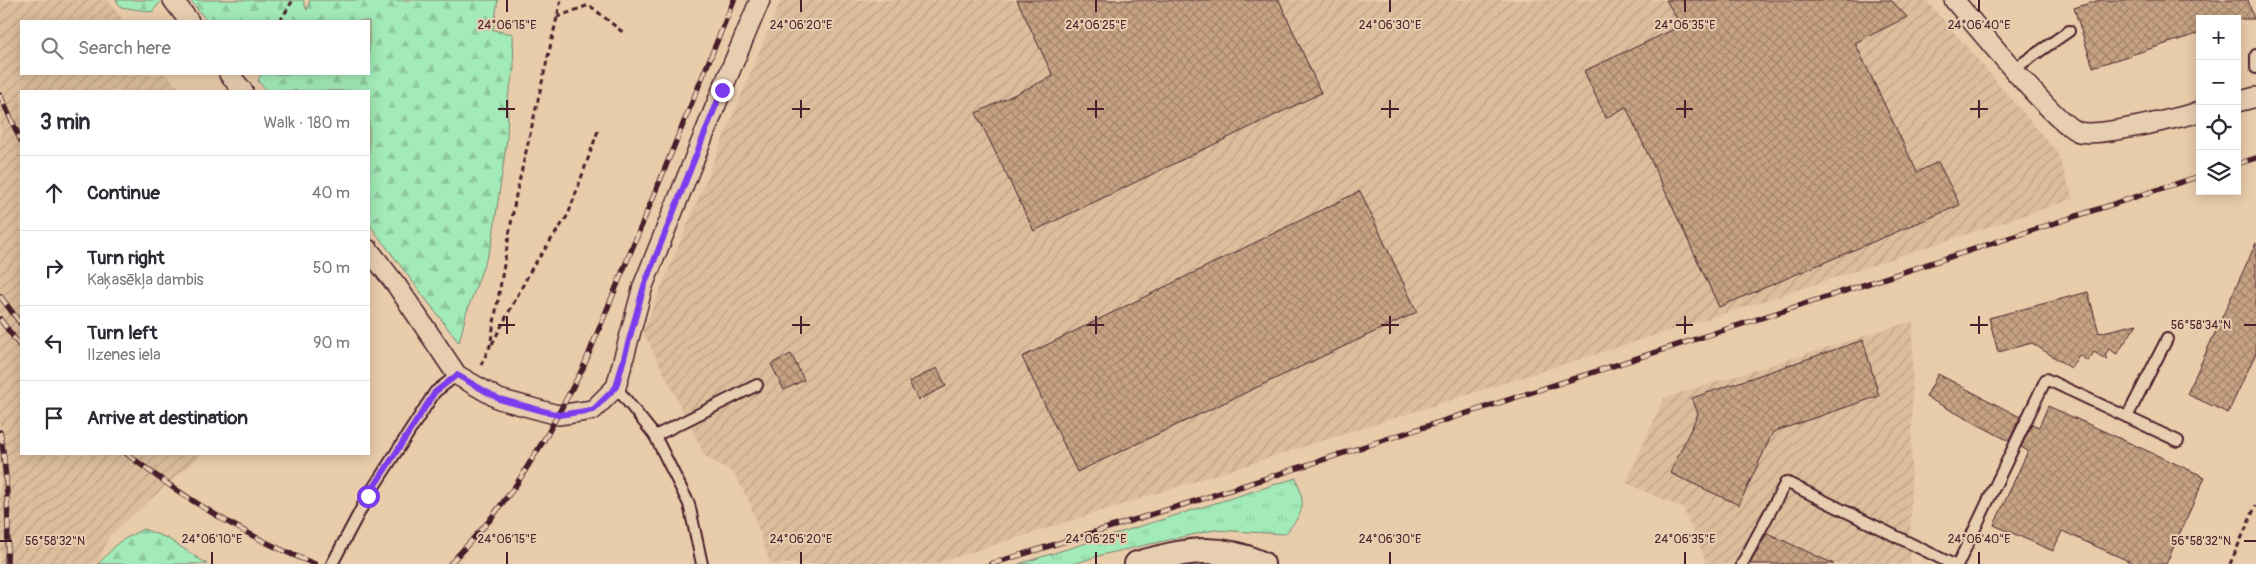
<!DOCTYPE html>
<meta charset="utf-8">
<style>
body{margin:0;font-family:Pangolin,sans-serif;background:#f2f2f3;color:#2b2b33}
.controls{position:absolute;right:15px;top:15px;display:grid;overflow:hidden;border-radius:0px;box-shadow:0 2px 12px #0003}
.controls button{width:45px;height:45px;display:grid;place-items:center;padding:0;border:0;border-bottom:1px solid #e1e1e2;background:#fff;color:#2b2b33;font:25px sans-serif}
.stop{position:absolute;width:15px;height:15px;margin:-11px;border:4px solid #7c3aed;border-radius:50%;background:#fff}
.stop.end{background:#7c3aed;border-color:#fff;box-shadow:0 1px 5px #0008}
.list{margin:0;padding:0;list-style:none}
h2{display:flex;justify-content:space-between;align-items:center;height:65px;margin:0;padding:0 20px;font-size:21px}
h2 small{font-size:16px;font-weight:400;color:#7c7c81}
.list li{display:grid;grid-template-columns:32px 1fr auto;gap:15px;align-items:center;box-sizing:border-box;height:75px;padding:0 20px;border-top:1px solid #e1e1e2}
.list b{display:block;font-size:19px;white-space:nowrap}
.list p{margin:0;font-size:16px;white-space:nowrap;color:#7c7c81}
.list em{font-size:16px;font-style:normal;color:#7c7c81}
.icon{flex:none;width:28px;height:28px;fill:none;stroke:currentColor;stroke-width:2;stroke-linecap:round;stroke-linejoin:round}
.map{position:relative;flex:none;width:2256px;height:564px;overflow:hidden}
.search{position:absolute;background:#fff;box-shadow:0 2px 12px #0003;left:20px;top:20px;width:350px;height:55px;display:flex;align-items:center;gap:12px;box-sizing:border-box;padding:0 18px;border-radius:0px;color:#7c7c81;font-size:19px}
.panel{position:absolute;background:#fff;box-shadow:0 2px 12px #0003;left:20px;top:90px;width:350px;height:365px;border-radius:0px}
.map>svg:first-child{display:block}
.industrial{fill:url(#industrial-furrows)}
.grass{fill:url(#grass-tufts);stroke:#768471}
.forest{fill:url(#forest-firs);stroke:#768471}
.building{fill:url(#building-cross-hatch);stroke:#4a1f2b}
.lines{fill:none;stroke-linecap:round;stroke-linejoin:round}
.service-casing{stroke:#4a1f2b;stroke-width:14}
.minor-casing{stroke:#4a1f2b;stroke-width:22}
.tertiary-casing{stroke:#4a1f2b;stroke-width:28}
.path{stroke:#4a1f2b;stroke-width:3;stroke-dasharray:5 4;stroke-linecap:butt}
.service{stroke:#e8ceb0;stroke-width:10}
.minor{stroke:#e8ceb0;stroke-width:19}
.tertiary{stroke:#e8ceb0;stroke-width:24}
.rail-casing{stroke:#4a1f2b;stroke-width:5.5}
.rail{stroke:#e8ceb0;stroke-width:4;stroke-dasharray:11;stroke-linecap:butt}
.route{stroke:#7c3aed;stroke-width:6}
.ticks{fill:none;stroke:#4a1f2b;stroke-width:2}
.ticks-label{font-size:12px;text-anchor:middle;fill:#4a1f2b;stroke:#e8ceb0;stroke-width:4;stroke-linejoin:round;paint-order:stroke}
</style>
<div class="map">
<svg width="2256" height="564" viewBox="0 0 2256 564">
<defs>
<pattern id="industrial-furrows" width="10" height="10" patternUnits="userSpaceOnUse" patternTransform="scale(1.25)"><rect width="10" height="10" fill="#dcbd9c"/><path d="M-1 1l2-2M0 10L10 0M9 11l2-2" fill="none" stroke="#bea287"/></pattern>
<pattern id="grass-tufts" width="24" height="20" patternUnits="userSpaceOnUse" patternTransform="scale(1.25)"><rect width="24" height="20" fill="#a2eab7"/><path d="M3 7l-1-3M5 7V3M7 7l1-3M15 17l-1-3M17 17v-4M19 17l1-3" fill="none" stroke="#8dc89e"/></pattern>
<pattern id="forest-firs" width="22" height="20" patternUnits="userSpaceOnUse" patternTransform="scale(1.25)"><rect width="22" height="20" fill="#a2eab7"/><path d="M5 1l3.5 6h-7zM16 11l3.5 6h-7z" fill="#8dc89e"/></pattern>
<pattern id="building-cross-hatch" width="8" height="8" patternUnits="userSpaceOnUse" patternTransform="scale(1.25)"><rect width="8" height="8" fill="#c7a383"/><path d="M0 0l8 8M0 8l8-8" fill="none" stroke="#a4846b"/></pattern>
</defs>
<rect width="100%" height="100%" fill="#e9ccaa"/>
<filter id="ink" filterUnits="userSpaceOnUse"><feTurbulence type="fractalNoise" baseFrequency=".02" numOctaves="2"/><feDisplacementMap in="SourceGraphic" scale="10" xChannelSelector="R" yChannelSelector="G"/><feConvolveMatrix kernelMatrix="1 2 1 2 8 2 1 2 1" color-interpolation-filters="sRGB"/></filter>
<g filter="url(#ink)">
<g class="industrial">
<path d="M0,0H107L124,21H21V74H166L181,91H21V454H202L109,536L98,564H0Z"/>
<path d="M781,0H1926L2057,152L2073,199L1779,296L934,564H770L749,501L734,473L705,456L643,331Z"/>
<path d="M1913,321L1910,564H1705L1706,561L1683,508L1626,483L1664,398Z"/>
</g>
<path class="grass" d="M1296,478C1306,507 1305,510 1285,534L1214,530L1105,554L1073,564H1019Z"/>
<g class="forest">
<path d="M116,0H162L152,12L121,7Z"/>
<path d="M190,0H303L307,10L310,0H498L493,30L513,34L514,69L508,97L507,139L492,243L466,314L459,343L369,224V91H267L258,81L261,74H369V21H207Z"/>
<path d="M143,529L167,538L207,564H98L119,542Z"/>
</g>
<g class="building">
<path d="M1017,0H1279L1321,93L1034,231L976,113L1053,76Z"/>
<path d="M1666,0H1891L1907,17L1855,43L1917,172L1938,162L1960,205L1719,307L1626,107L1606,118L1584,71L1681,26Z"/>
<path d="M2100,0H2248L2254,19H2200V33L2093,67L2074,8Z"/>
<path d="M1360,191L1417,312L1077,472L1022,357Z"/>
<path d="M2256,243V353L2228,413L2187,394Z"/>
<path d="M2088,292L2099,333L2137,324L2117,354L2109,349L2105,355L2107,360L2094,352L2088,361L2079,355L2071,368L2032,343L1998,352L1989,318Z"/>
<path d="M1863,340L1879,396L1773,432L1739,505L1670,473L1698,414L1692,398Z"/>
<path d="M791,354L804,380L784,390L771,364Z"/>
<path d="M937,368L946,386L918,400L909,382Z"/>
<path d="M1938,374L2020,417L2009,441L1926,397Z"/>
<path d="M2048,406L2205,477L2166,564H2135L2062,531L2053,551L1994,525L2028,451L2021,447L2032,424L2039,427Z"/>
<path d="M1767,533L1834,564H1750Z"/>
</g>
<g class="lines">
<defs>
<g id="service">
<path d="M2256,55V68"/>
<path d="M2014,69L2069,31"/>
<path d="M616,387L655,436L689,504L702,564"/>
<path d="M2127,417L2167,339"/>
<path d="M655,436L757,385"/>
<path d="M332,564L368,496L435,392L457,375"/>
<path d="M1742,564L1786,482L1952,564"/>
<path d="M1958,564L2046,379L2178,441"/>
</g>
<g id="minor">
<path d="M173,0L189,21"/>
<path d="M1954,0C1973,22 2059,128 2079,132C2100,137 2177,118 2200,112"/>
<path d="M229,74L243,91"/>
<path d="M2237,102L2256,97"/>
<path d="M369,250L397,286L457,375L499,399L558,415L593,410L616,387L643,286L722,90L760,0"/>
</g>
<path id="tertiary" d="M1137,564C1184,551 1215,543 1262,564"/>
</defs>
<use href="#service" class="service-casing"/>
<use href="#minor" class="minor-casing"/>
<use href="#tertiary" class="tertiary-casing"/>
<g class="path">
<path d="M557,17L589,5L625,34"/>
<path d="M280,21L293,0"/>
<path d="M492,344L532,268L568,215L599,128"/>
<path d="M481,365L490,346L516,195L561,0"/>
<path d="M2230,564L2256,505"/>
</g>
<use href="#service" class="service"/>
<use href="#minor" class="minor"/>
<use href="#tertiary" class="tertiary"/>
<defs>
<g id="rail">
<path d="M0,95L21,141"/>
<path d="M2237,164L2256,158"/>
<path d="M0,296L21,324"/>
<path d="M0,319L21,347"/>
<path d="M0,432C8,476 9,519 7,564"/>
<path d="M127,454C185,499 246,537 315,564"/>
<path d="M450,564L489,521L516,485L547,435L583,368L734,0"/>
<path d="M991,564L1205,498L2200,176"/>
</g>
</defs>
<use href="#rail" class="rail-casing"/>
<use href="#rail" class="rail"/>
</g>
</g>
<g class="lines" filter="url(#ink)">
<path class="route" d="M368,496L435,392L457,375L499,399L558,415L593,410L616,387L644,286L722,90"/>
</g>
<path class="ticks" d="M507,0V12M801,0V12M1096,0V12M1390,0V12M1685,0V12M1979,0V12M507,100V118M801,100V118M1096,100V118M1390,100V118M1685,100V118M1979,100V118M498,109H515M792,109H810M1087,109H1104M1381,109H1399M1676,109H1693M1970,109H1988M507,316V334M801,316V334M1096,316V334M1390,316V334M1685,316V334M1979,316V334M498,325H515M792,325H810M1087,325H1104M1381,325H1399M1676,325H1693M1970,325H1988M2244,325H2256M0,541H12M2244,541H2256M212,552V564M507,552V564M801,552V564M1096,552V564M1390,552V564M1685,552V564M1979,552V564"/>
<g class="ticks-label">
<text x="507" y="29">24°06'15"E</text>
<text x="801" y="29">24°06'20"E</text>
<text x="1096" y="29">24°06'25"E</text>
<text x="1390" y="29">24°06'30"E</text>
<text x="1685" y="29">24°06'35"E</text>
<text x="1979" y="29">24°06'40"E</text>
<text x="2201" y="329">56°58'34"N</text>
<text x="212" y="543">24°06'10"E</text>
<text x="507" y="543">24°06'15"E</text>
<text x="801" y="543">24°06'20"E</text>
<text x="1096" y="543">24°06'25"E</text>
<text x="1390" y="543">24°06'30"E</text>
<text x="1685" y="543">24°06'35"E</text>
<text x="1979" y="543">24°06'40"E</text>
<text x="55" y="545">56°58'32"N</text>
<text x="2201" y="545">56°58'32"N</text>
</g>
</svg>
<div class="controls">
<button>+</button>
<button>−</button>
<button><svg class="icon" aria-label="locate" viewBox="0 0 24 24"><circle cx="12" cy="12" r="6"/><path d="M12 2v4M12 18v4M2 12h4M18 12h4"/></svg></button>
<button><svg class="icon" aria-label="layers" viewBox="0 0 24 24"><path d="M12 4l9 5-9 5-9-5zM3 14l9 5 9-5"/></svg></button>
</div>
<div class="stop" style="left:368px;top:496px"></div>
<div class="stop end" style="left:722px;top:90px"></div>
<div class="search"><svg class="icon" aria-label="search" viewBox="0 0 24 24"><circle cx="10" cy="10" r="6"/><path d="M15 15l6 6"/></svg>Search here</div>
<section class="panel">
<h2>3 min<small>Walk · 180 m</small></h2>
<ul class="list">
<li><svg class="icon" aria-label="ahead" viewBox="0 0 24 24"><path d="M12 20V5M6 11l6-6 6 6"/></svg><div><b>Continue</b></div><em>40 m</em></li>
<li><svg class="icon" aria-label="right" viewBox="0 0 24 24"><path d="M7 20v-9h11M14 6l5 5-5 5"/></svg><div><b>Turn right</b><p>Kaķasēkļa dambis</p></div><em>50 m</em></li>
<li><svg class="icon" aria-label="left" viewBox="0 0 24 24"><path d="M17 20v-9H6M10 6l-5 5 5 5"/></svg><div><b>Turn left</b><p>Ilzenes iela</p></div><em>90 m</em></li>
<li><svg class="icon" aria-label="arrive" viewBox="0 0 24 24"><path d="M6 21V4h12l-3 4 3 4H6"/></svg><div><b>Arrive at destination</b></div></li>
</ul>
</section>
</div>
